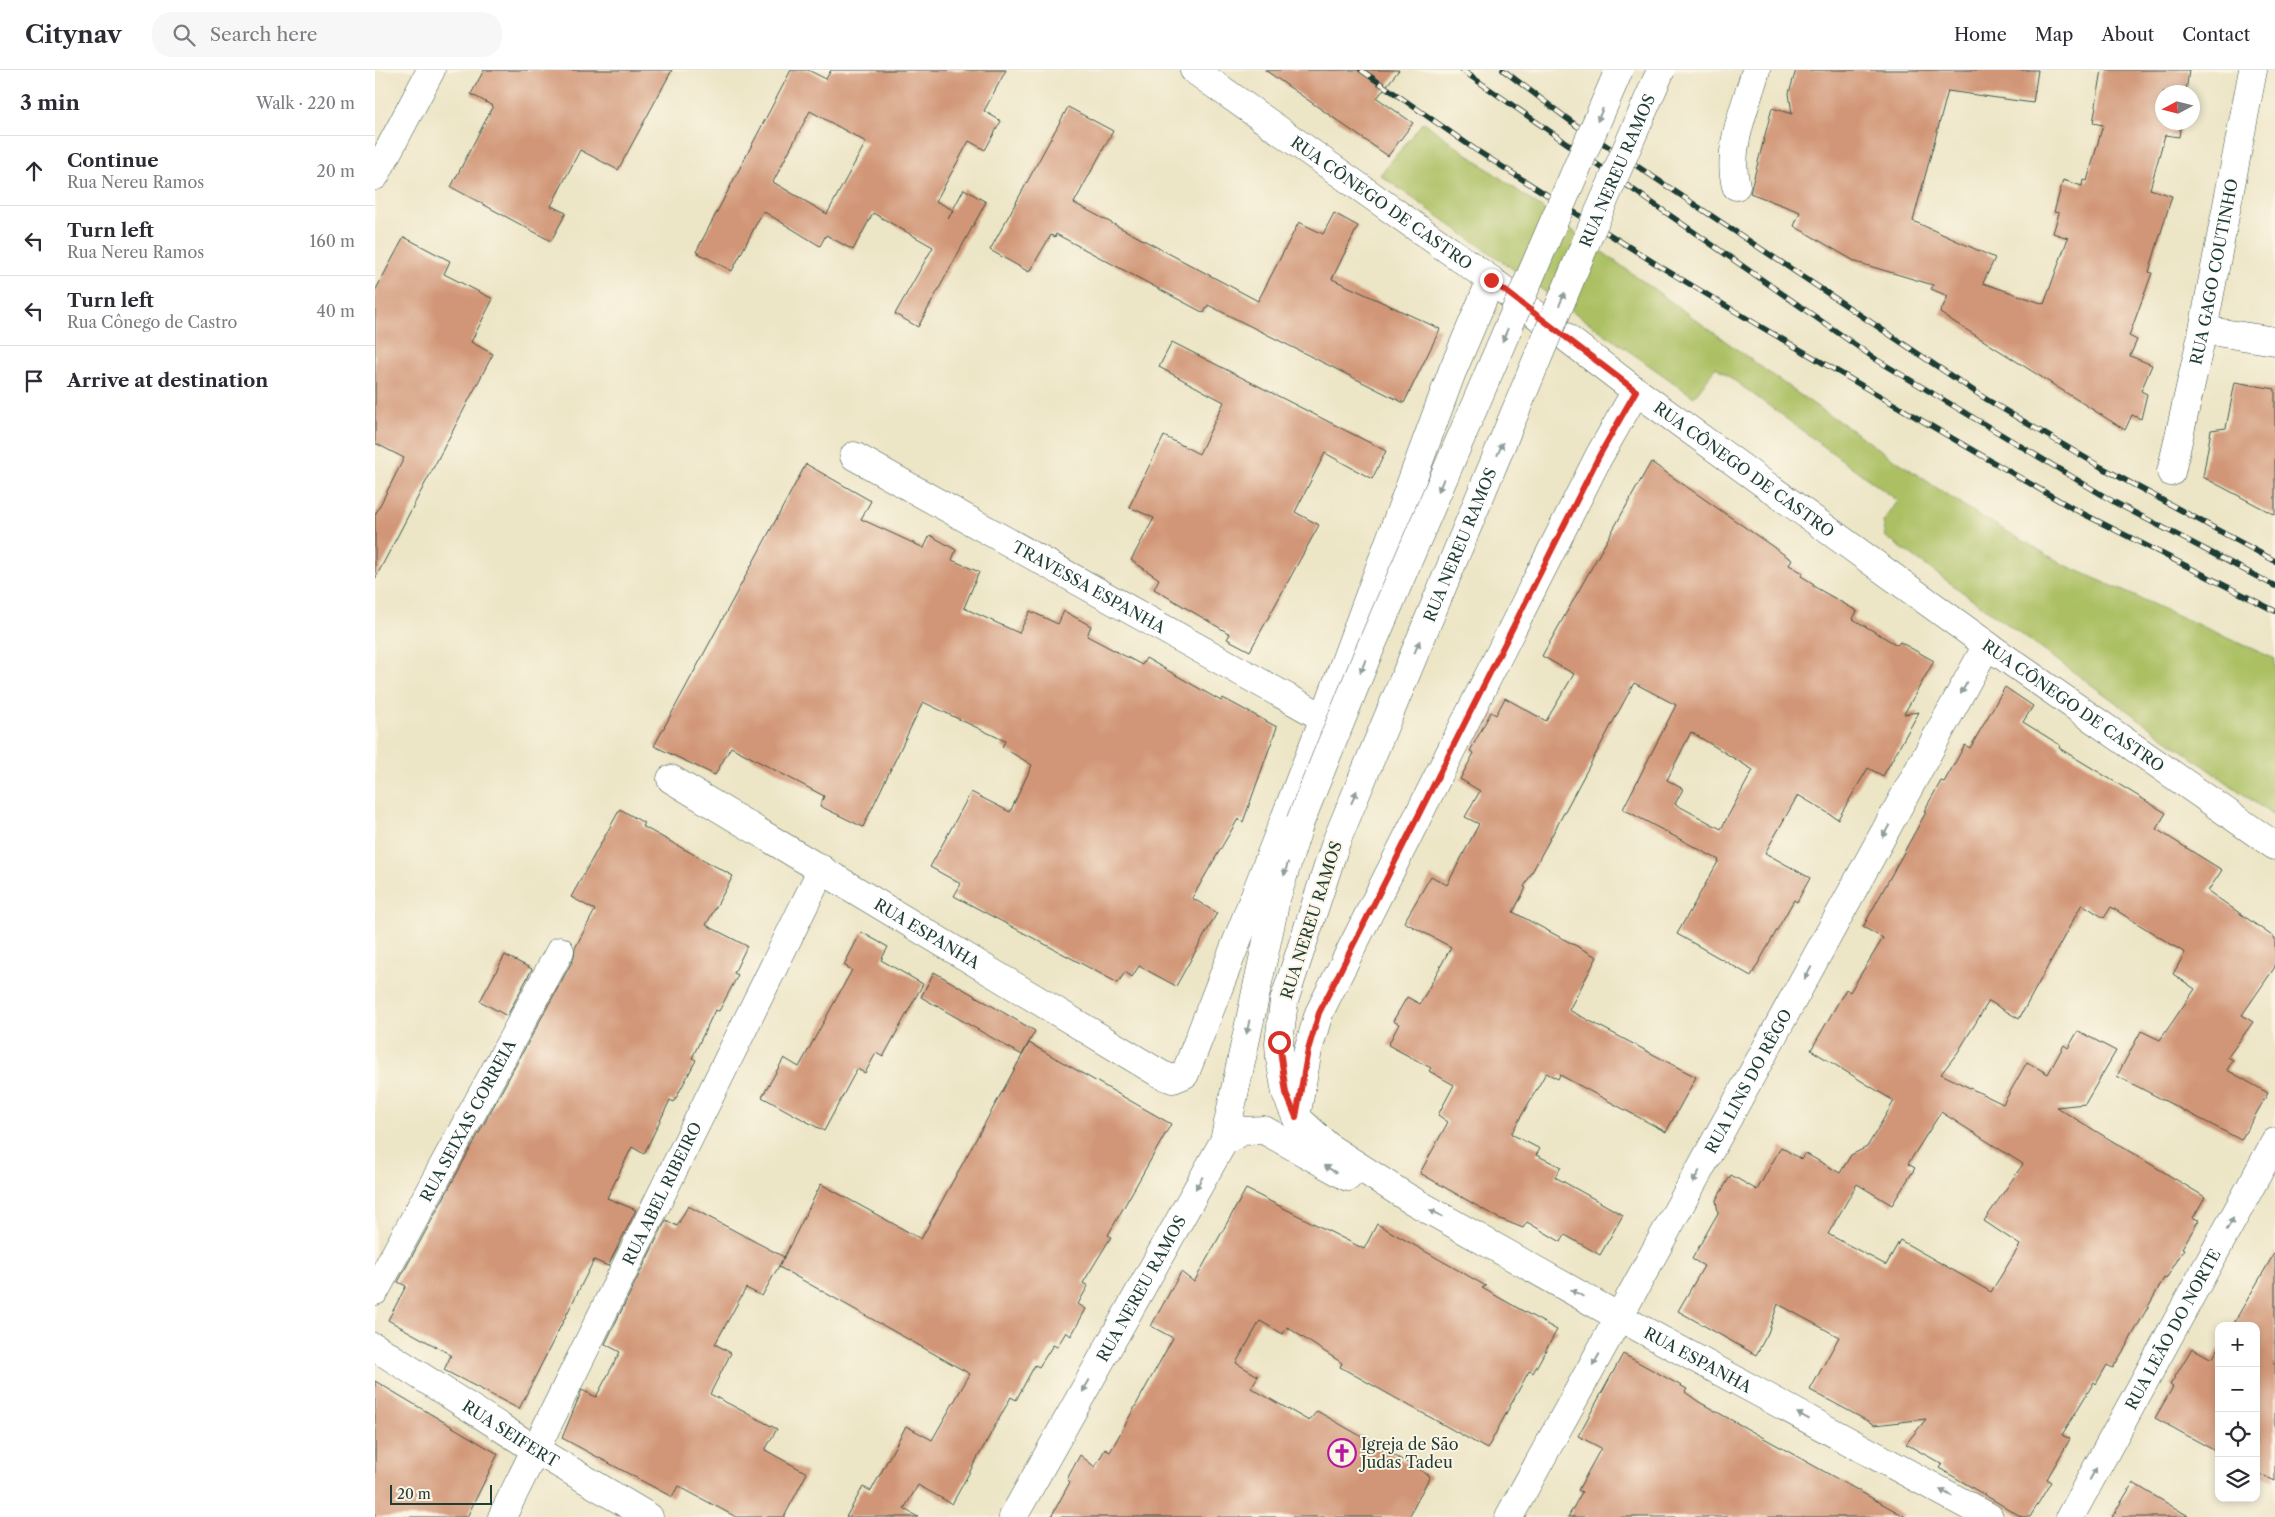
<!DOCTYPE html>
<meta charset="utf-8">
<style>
body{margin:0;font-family:"Libre Caslon Text",serif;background:#f7f7f7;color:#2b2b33}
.controls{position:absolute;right:15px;bottom:15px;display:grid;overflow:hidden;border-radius:10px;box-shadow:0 2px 8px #0003}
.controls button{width:45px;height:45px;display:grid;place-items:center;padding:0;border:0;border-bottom:1px solid #e1e1e2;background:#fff;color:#2b2b33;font:25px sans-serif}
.compass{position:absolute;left:1780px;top:15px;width:45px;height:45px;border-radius:50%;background:#fff;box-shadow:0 2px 8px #0003;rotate:263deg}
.scale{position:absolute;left:15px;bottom:12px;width:102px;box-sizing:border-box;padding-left:5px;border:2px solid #1f3d34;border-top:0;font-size:14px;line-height:18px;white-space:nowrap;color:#1f3d34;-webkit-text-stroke:4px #fcf5e5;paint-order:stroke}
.stop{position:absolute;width:15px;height:15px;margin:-11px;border:4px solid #d93025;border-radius:50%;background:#fff}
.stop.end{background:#d93025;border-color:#fff;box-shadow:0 1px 5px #0008}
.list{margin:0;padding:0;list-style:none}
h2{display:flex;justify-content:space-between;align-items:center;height:65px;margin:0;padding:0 20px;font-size:21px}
h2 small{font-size:16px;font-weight:400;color:#7c7c81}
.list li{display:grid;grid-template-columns:32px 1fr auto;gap:15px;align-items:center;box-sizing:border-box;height:70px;padding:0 20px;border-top:1px solid #e1e1e2}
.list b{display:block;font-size:19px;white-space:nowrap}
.list p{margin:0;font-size:16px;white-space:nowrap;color:#7c7c81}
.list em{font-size:16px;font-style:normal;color:#7c7c81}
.icon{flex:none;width:28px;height:28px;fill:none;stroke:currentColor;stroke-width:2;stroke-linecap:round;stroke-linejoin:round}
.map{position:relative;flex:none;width:1900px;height:1447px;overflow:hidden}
header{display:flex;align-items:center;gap:30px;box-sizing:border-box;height:70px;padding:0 25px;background:#fff;border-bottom:1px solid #e1e1e2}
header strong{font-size:24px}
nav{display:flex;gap:28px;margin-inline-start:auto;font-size:18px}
.search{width:350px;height:45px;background:#f7f7f7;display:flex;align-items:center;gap:12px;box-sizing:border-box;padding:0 18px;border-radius:20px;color:#7c7c81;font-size:19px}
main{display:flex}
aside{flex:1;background:#fff}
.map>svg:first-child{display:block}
.green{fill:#acc064;stroke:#667e4c}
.building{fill:#d19677;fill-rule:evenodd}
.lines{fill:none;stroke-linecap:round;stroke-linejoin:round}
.minor-casing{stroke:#3e564a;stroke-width:29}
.tertiary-casing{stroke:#3e564a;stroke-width:29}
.secondary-casing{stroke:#3e564a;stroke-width:29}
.minor{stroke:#fff;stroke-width:28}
.tertiary{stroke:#fff;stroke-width:28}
.secondary{stroke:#fff;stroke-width:28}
.rail-casing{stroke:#1f3d34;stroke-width:5.5}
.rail{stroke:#fcf5e5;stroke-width:4;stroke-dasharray:11;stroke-linecap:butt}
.tertiary-bridge-casing{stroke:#3e564a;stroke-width:29;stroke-linecap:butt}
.tertiary-bridge{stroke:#fff;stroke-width:28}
.oneway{fill:#8f9e9a}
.route{stroke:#d93025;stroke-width:6}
.labels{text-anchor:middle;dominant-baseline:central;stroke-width:4;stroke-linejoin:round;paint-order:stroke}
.street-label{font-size:16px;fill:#1f3d34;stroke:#fcf5e5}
.poi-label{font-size:16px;fill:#1f3d34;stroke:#fcf5e5;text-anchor:start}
</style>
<header>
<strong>Citynav</strong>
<div class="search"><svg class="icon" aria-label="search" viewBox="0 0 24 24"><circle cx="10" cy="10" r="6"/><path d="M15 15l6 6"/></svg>Search here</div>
<nav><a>Home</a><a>Map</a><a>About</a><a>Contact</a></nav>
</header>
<main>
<aside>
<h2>3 min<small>Walk · 220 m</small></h2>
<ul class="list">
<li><svg class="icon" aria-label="ahead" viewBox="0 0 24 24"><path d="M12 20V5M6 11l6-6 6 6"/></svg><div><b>Continue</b><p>Rua Nereu Ramos</p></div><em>20 m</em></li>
<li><svg class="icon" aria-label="left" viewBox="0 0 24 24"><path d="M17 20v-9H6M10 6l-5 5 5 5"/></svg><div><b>Turn left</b><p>Rua Nereu Ramos</p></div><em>160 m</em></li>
<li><svg class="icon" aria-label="left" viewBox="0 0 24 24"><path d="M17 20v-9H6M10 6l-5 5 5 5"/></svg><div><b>Turn left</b><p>Rua Cônego de Castro</p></div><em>40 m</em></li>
<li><svg class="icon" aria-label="arrive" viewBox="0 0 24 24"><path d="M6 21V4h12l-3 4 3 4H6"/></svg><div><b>Arrive at destination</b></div></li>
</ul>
</aside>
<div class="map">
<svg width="1900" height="1447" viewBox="0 0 1900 1447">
<rect width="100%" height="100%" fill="#fcf5e5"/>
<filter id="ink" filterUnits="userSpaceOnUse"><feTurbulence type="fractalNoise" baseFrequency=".02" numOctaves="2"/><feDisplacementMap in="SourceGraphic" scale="10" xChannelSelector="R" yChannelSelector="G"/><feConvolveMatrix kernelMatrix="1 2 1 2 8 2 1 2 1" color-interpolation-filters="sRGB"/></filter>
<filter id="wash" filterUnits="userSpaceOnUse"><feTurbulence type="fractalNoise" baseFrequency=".0096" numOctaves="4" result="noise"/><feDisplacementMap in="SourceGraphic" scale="20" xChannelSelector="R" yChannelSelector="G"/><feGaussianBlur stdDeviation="1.12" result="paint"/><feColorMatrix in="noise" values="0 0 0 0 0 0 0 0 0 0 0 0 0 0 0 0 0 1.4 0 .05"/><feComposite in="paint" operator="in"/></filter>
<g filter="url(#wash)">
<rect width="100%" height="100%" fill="#ece5c6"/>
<path class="green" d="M1048,52L1422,323L1590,437L1688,494L1900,589V747L1511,467L1508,452L1523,431L1341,297L1319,327L1005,105Z"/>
<g id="blocks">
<g class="building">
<path d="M109,0H297L243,100L205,80L176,136L191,143L176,171L76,117L118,36L96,24Z"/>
<path d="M416,0H433L451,9L456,0H631L609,41L626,51L610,80L594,71L561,131L578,140L573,149L589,119L611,132L543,257L520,244L558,177L498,143L478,180L451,165L445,176L388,141L357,201L321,182ZM435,41L491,72L452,144L398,112Z"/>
<path d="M890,0H1024L1002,28L1038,53L1013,86Z"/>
<path d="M1421,0H1663L1658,33L1573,21L1538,151L1620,188L1608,213L1669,234L1693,168L1678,163L1684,143L1679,142L1688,110L1707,116L1708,110L1712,111L1728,55L1718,53L1727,0H1814L1811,22H1788V52H1806L1804,67L1790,65L1775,119L1797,126L1774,202L1777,203L1754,266L1762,270L1755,286L1777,295L1766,321L1772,324L1766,349L1757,345L1750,360L1565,243L1573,226L1556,219L1558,215L1481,192L1419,156L1425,142L1375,123L1397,38L1417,44L1414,23Z"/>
<path d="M693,37L738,61L699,133L883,231L924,152L948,164L959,143L983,156L957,209L1065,259L1029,333L833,235L829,243L681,164L680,167L676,165L654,202L615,180Z"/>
<path d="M29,167L75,191L69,204L118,229L96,272L118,284L0,509V445L29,388L0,373V221Z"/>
<path d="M797,272L1011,381L997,409L950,383L920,442L944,455L875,581L852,569L855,564L779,519L784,509L756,490L779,448L754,437L789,366L824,384L849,332L784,297Z"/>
<path d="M1860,312L1900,319V445L1828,407L1836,360L1851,358Z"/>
<path d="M1276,392L1417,490L1414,495L1428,503L1426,506L1439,514L1438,516L1482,541L1478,549L1522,575L1525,572L1559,591L1529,644L1544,642L1508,706L1493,698L1463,749L1423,725L1390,783L1435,808L1422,832L1419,830L1376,906L1302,864L1344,790L1248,739L1301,635L1259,613L1149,817L1151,818L1138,842L1222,887L1194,940L1321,1007L1291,1062L1185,1005L1183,1009L1171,1003L1136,1064L1165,1079L1161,1085L1186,1097L1180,1107L1248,1145L1225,1185L1190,1165L1186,1172L1152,1152L1148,1158L1123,1148L1045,1103L1073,1052L1063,1045L1079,1015L1054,1001L1056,998L1013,975L1024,954L1018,951L1032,927L1045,934L1076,877L1029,852L1056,806L1072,815L1104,754L1090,747L1105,721L1085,709L1099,683L1095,681L1116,642L1121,645L1130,628L1171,651L1199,604L1167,586ZM1316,662L1378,700L1346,759L1300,734L1308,719L1292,710Z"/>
<path d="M431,394L496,431L486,449L549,478L555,465L581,480L577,490L604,502L589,538L644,563L655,541L683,554L689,541L716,556L712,566L767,595L771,588L846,631L848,628L902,657L868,752L863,749L817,828L842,843L801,916L764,896L757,907L750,902L743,913L579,826L586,814L555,797L596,722L635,742L657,695L627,677L630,671L548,632L488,757L445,736L449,726L356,677L340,705L279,676Z"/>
<path d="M1630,617L1658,636L1648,652L1685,675L1684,678L1791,743L1781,759L1847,800L1833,821L1900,868V897L1867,945L1878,952L1853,987L1858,990L1852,1000L1893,1023L1866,1070L1742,1006L1766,961L1785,970L1820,919L1798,904L1810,883L1736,837L1729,848L1707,834L1644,949L1614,931L1583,982L1566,1004L1628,1034L1652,992L1673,1004L1689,975L1693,978L1703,961L1741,981L1710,1034L1681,1037L1830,1127L1818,1148L1824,1150L1807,1178L1809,1179L1791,1209L1789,1208L1753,1273L1738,1298L1732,1295L1721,1314L1719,1312L1687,1365L1695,1369L1672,1409L1676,1412L1655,1447H1647L1564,1398L1567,1394L1531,1374L1551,1349L1500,1355L1435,1320L1464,1267L1403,1234L1393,1263L1381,1285L1303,1241L1329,1196L1317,1189L1343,1143L1341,1130L1356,1105L1382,1120L1406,1077L1427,1090L1430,1083L1465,1103L1476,1085L1492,1077L1519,1031L1436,980L1471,919L1475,922L1508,868L1488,857L1551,742L1549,741L1566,711L1569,712L1590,675L1595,678ZM1566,1042L1648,1094L1609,1151L1645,1175L1616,1222L1525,1170L1511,1195L1453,1164L1482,1114L1517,1135L1540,1098L1533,1094Z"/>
<path d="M245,739L269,753L267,756L358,806L331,855L372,876L359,903L363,905L344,941L340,940L317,988L321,990L299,1032L295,1030L269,1084L257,1077L232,1128L261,1140L233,1196L219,1190L144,1339L69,1300L76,1285L13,1250L31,1216L23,1212L199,888L200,878L220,840L196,827Z"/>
<path d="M486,862L513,877L506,890L548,914L508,987L501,983L490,1003L482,999L449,1061L387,1027L409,988L424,997L477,900L469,895Z"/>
<path d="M130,885L157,899L132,946L105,931Z"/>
<path d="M559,902L660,961L647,985L546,927Z"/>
<path d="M654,973L796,1054L733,1165L736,1167L708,1213L713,1216L703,1234L711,1239L696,1266L691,1262L682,1277L678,1275L664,1297L660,1295L641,1330L636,1327L577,1434L543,1415L529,1439L543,1447H471L488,1417L496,1421L531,1356L557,1370L595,1304L404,1197L409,1187L387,1226L371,1218L340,1274L356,1283L335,1324L402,1359L390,1380L432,1403L409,1447H361L303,1416L297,1427L187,1368L207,1320L221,1327L245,1282L230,1274L291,1150L302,1156L313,1136L409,1187L446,1114L546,1169Z"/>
<path d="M871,1119L989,1179L1002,1154L1111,1216L1107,1218L1182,1260L1158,1303L1154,1301L1112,1379L965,1297L967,1293L912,1257L908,1264L885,1251L861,1293L883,1306L876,1318L934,1351L942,1341L1055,1406L1034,1447H676L695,1412L692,1409L705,1385L720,1397L730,1379L735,1382L798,1268L776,1256L806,1202L819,1212Z"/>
<path d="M1900,1182V1411L1881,1402V1256H1857Z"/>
<path d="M1817,1278L1837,1289L1844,1278V1383L1780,1348L1798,1317L1795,1315Z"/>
<path d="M1248,1284L1312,1319L1310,1322L1324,1332L1531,1447H1193L1207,1422L1203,1420L1226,1378L1203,1366Z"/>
<path d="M0,1311L123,1384L92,1447H0Z"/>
<path d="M1758,1413L1815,1447H1737Z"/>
</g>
</g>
</g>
<g filter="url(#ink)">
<use href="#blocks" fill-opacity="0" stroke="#3e564a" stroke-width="1"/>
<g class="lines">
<defs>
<g id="minor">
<path d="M0,106L56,0"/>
<path d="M1361,116C1351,78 1371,36 1381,0"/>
<path d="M1828,260L1900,271"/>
<path id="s1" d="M479,386L949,648"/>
<path id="s2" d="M1796,402L1828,260L1878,0"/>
<path id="s3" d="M296,709L787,1005L798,1009L810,1004L949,648L1077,302L1116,210"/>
<path d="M921,1047L933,980L944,943L1224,386L1261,321"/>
<path id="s4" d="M0,1221L185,881"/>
<path id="s5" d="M0,1277L161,1380L274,1447"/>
<path id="s6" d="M127,1447L447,799"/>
<path id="s7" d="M1134,1447L1244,1247L1614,1447"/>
<path id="s8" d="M1695,1447L1900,1072"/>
</g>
<g id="tertiary">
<path id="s9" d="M961,772L909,931L904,973L905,989L911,1023L921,1047L955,1078L1033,1128L1244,1247L1612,575"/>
<path d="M849,1071L868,1061L889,1060L973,1107"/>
<path id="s10" d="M638,1447L849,1071L901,829L925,752"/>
</g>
<g id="secondary">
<path id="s11" d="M819,0L1116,210L1261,321L1612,575L1900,776"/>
</g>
</defs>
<use href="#minor" class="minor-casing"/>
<use href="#tertiary" class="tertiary-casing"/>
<use href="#secondary" class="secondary-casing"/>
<use href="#minor" class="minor"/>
<use href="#tertiary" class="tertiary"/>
<use href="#secondary" class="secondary"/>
<defs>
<g id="rail">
<path d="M986,0L1101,80L1286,197L1388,258L1697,438L1900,541"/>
<path d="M1087,0L1502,290L1739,432L1900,516"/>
<path d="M1128,0L1202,56L1611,329L1726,397L1900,491"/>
</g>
</defs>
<use href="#rail" class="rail-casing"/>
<use href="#rail" class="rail"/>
<defs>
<g id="tertiary-bridge">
<path d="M925,752L992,586L1244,0"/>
<path id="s12" d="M961,772L1213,167L1286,0"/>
</g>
</defs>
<use href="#tertiary-bridge" class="tertiary-bridge-casing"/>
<use href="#tertiary-bridge" class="tertiary-bridge"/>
</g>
<defs><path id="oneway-solid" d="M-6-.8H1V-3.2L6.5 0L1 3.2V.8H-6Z" transform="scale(1.25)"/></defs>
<g class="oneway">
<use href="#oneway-solid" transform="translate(1225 45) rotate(113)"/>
<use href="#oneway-solid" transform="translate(1187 229) rotate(-67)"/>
<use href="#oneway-solid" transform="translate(1130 265) rotate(113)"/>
<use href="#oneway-solid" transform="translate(1125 379) rotate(-67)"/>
<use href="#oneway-solid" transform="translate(1066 415) rotate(113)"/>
<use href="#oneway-solid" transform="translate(1042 577) rotate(-67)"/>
<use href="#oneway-solid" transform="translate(988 596) rotate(112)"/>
<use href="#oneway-solid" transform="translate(1589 618) rotate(119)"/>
<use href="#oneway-solid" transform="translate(979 727) rotate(-67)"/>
<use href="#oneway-solid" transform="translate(1511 761) rotate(119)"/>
<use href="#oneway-solid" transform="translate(911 799) rotate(107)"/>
<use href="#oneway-solid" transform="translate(1433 903) rotate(119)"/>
<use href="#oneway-solid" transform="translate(873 957) rotate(102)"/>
<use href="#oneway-solid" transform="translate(955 1099) rotate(-149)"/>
<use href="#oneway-solid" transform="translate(1321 1107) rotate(119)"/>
<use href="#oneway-solid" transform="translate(824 1113) rotate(120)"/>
<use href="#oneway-solid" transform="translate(1061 1143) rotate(-152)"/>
<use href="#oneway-solid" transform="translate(1855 1154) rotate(-61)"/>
<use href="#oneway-solid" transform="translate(1202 1223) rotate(-150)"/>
<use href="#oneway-solid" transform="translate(1221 1290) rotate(119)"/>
<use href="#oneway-solid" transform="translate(711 1316) rotate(119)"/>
<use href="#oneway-solid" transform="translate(1428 1346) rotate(-152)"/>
<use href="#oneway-solid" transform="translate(1718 1404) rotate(-61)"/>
<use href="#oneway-solid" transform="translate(1571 1423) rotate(-152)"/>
</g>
</g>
<g class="lines" filter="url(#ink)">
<path class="route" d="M904,972L911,1023L921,1047L933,980L944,943L1224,386L1261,321L1116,210"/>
</g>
<defs>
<symbol id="church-ring" viewBox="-11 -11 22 22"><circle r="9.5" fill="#fcf5e5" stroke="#b5179e" stroke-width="1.5"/><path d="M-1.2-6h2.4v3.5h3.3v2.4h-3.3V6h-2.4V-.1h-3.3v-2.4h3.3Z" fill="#b5179e"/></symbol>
</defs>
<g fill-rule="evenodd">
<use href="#church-ring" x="951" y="1367" width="32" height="32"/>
</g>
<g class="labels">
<g class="street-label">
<text stroke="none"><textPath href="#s12" startOffset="728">RUA NEREU RAMOS</textPath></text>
<text stroke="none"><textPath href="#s11" startOffset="230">RUA CÔNEGO DE CASTRO</textPath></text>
<text stroke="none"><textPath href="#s2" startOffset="205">RUA GAGO COUTINHO</textPath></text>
<text stroke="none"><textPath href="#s11" startOffset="680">RUA CÔNEGO DE CASTRO</textPath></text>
<text stroke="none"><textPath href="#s12" startOffset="322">RUA NEREU RAMOS</textPath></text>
<text stroke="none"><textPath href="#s1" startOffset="269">TRAVESSA ESPANHA</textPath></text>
<text stroke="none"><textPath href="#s11" startOffset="1085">RUA CÔNEGO DE CASTRO</textPath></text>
<text transform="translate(936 850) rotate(-72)">RUA NEREU RAMOS</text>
<text stroke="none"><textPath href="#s3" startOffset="299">RUA ESPANHA</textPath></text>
<text stroke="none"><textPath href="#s9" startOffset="936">RUA LINS DO RÊGO</textPath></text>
<text stroke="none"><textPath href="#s4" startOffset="194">RUA SEIXAS CORREIA</textPath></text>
<text stroke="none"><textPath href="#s6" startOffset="361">RUA ABEL RIBEIRO</textPath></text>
<text stroke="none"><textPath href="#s10" startOffset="262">RUA NEREU RAMOS</textPath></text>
<text stroke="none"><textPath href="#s8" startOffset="214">RUA LEÃO DO NORTE</textPath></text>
<text stroke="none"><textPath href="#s7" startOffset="318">RUA ESPANHA</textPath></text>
<text stroke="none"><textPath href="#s5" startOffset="161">RUA SEIFERT</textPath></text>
</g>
<g class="poi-label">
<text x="986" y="1374">Igreja de São<tspan x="986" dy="18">Judas Tadeu</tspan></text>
</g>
</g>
</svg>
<div class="controls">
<button>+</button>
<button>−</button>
<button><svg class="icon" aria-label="locate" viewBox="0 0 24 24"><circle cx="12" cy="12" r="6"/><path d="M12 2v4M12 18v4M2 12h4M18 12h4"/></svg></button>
<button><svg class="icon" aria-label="layers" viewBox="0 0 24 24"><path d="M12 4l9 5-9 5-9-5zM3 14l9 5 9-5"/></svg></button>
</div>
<svg class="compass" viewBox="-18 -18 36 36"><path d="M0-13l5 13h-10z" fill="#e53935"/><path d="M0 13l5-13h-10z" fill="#7c7c81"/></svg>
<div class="scale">20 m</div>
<div class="stop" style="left:904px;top:972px"></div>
<div class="stop end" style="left:1116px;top:210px"></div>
</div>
</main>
